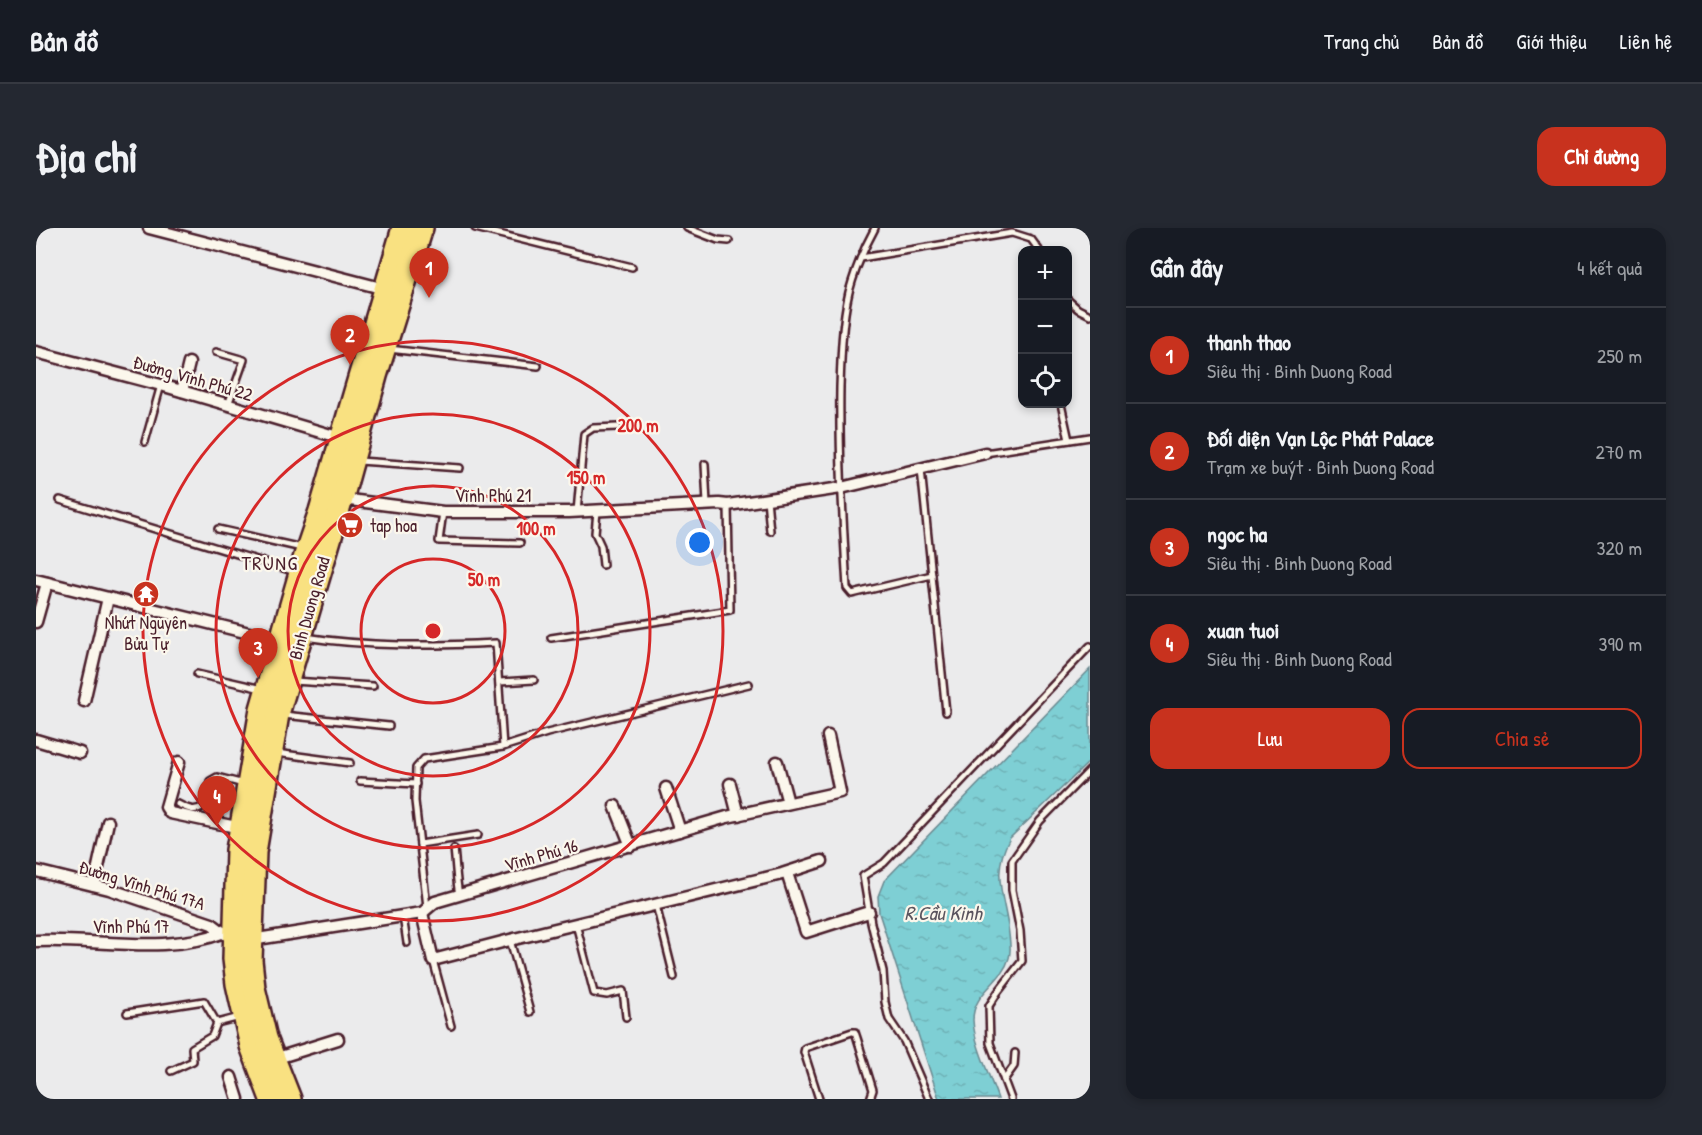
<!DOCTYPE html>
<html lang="vi">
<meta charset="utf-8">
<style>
body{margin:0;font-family:"Patrick Hand",sans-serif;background:#242831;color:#f1f3f6}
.controls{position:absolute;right:18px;top:18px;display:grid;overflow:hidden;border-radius:12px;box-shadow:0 3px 9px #0003}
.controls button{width:54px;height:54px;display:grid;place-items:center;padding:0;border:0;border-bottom:2px solid #363941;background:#171b24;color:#f1f3f6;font:30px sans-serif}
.you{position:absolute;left:664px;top:315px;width:21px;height:21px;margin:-15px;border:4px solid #fff;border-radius:50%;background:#1a73e8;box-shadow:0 0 0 9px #1a73e833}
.badge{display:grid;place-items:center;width:39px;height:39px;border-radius:50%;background:#c8321e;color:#fff;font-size:20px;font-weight:700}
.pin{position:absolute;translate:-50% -50px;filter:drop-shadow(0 2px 3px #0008)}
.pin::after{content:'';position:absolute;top:32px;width:21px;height:18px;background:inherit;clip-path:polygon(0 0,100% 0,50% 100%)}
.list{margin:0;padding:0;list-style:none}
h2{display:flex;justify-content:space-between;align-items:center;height:78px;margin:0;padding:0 24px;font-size:26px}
h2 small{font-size:20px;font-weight:400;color:#9ea1a6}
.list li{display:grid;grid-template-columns:39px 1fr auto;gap:18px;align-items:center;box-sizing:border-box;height:96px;padding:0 24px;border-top:2px solid #363941}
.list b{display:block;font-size:22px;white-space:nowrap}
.list p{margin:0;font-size:20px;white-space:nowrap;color:#9ea1a6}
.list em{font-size:20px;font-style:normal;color:#9ea1a6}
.actions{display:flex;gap:12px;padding:18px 24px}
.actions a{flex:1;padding:14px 0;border:2px solid #c8321e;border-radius:18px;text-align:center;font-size:21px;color:#c8321e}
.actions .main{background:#c8321e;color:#fff}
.icon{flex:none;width:33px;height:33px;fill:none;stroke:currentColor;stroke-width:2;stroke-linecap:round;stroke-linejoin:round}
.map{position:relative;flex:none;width:1054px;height:871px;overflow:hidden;border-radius:18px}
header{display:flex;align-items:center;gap:36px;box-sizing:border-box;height:84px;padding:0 30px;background:#171b24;border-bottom:2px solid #363941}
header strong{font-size:28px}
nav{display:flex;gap:33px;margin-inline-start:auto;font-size:21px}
.intro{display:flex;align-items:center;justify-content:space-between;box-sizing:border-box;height:144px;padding:0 36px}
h1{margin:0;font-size:42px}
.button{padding:15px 27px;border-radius:18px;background:#c8321e;color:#fff;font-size:21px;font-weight:700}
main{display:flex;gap:36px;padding:0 36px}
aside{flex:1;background:#171b24;border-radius:18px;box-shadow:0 3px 9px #0003}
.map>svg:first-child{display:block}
.water{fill:url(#water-ripples);stroke:#698990;stroke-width:1.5}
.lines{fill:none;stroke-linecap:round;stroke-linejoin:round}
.lane-casing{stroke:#4a1f2b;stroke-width:10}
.street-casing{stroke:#4a1f2b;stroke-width:15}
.highway-casing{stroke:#4a1f2b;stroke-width:26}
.lane{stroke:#fbf7ec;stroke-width:5}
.street{stroke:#fbf7ec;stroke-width:10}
.highway{stroke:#f9e181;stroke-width:21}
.ring{fill:none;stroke:#d62828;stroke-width:3}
.labels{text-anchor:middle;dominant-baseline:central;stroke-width:4.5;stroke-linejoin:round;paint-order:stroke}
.street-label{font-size:18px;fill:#4a1f2b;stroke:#fbf7ec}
.poi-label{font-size:18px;fill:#4a1f2b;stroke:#fbf7ec;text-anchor:start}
.neighbourhood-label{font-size:20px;letter-spacing:1.5px;fill:#4a1f2b;stroke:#fbf7ec}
.water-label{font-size:20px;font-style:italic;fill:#5a545e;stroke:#fbf7ec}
.centre{fill:#d62828;stroke:#fbf7ec;stroke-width:3}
.ring-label{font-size:18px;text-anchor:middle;font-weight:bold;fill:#d62828;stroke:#fbf7ec;stroke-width:4.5;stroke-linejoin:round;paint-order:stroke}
</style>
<header>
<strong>Bản đồ</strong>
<nav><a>Trang chủ</a><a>Bản đồ</a><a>Giới thiệu</a><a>Liên hệ</a></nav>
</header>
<div class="intro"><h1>Địa chỉ</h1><a class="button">Chỉ đường</a></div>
<main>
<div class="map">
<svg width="1054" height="871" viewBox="0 0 1054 871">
<defs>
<pattern id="water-ripples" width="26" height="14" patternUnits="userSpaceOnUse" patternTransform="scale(1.5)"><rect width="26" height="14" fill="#7ecfd4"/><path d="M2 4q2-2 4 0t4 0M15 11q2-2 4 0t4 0" fill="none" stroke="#6eb1b6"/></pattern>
</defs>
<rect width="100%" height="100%" fill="#ebebec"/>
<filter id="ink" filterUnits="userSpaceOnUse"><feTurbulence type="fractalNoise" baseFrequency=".0167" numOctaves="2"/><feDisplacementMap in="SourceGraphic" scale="12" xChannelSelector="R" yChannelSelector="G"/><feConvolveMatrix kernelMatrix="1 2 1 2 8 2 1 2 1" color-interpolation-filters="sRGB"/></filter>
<g filter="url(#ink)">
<path class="water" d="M1054,441V533L974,610C956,642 966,663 972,698C973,709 976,720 973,730C966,755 937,764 937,792C938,816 954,848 962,871H903L843,685L842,668L848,653Z"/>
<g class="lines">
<defs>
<g id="lane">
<path d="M439,0L596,39"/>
<path d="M651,0L682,12L693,13"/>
<path d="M839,0C828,20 819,42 813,64C806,94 805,128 804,159C803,226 807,293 811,360L816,366L896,347"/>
<path d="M825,30L976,5L995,11L1003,22"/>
<path d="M1032,72L1042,81L1054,87"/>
<path d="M353,121L502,138"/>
<path d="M180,124L208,132L192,177"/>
<path d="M1025,176L1033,212"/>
<path d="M109,214L125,157"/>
<path d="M949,225L1054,209"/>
<path d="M323,233L424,240"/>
<path d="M669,236L671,276"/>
<path d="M885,241L910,484"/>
<path d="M731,271L734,303"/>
<path d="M24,272L260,344"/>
<path d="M561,283L559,305L565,318L567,337"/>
<path d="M407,284L403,313L484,315"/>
<path d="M541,284L548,206L557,200L582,199"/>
<path d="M182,301L266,320"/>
<path d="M269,409C332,419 396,418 460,415L467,519L511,505L713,456"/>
<path d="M515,410L694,382L692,277"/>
<path d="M161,446L226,461"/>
<path d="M257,453L337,458"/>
<path d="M463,454L498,452"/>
<path d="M247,487L353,498"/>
<path d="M240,525L314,535"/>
<path d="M324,553L380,556"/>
<path d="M142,576C150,580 159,585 167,578L174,553L181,549L208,556"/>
<path d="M384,616L442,607"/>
<path d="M418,621C420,637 420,651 423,667"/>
<path d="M620,677L638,749"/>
<path d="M391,679L379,573L380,540L388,531L467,519"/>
<path d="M367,688L371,715"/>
<path d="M540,696L558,765L571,767L587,763L590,789"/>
<path d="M474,712L494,784"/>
<path d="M397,732L415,798"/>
<path d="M91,785L168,773L181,795L204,789"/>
<path d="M135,843L157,833L156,820L176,808L181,795"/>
<path d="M968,852L978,838L979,825"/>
<path d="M783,871L768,824L769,820L816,804H819L821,810L837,862L834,871"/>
<path d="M893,871L868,813L853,791L849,774L847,743L835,695L827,648L848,635L1054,418"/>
<path d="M975,871L954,815L953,778L962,764L986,733L984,703L976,662V633L1004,593L1054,542"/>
</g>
<g id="street">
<path d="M113,0L349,61"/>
<path d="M0,124L125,157L305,210"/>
<path d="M146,163L153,135"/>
<path d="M306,271L407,284H533L683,276L692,277L805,260L949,225"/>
<path d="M0,352L245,413"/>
<path d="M0,394L11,355"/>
<path d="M48,473L72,370"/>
<path d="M0,512L44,525"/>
<path d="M143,534L130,579L134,585L205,600"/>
<path d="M741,534L752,575"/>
<path d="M694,556L702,587"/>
<path d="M630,560L644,603"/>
<path d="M579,578L595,618"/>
<path d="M0,643L73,661L176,696L197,712"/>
<path d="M751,645L770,704L833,684"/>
<path d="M58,657L72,594"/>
<path d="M386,685L397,732L474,712L746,646L786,633"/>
<path d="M215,712L386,685L399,674L691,589L804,564L792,508"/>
<path d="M0,713C59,710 132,727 188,704"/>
<path d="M238,831L302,811"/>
<path d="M195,849L202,871"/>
</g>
<g id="highway">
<path d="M235,871L215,818L201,756L198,731L201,622L225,481L271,321L284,283L367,0"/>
<path d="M254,871L230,810L218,760L215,732L219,624L242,486L306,271L340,148L386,0"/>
</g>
</defs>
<use href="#lane" class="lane-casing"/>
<use href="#street" class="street-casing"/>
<use href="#highway" class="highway-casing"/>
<use href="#lane" class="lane"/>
<use href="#street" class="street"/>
<use href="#highway" class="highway"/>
</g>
</g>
<g class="ring">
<circle cx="397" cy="403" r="72"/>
<circle cx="397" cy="403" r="145"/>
<circle cx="397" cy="403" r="217"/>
<circle cx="397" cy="403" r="290"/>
</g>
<defs>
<symbol id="supermarket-disc" viewBox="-11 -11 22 22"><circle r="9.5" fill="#c8321e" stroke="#fbf7ec"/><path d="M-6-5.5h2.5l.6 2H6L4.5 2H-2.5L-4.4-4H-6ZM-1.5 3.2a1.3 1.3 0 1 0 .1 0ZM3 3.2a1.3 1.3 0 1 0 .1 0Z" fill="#fff"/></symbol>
<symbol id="temple-disc" viewBox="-11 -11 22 22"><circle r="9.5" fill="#c8321e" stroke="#fbf7ec"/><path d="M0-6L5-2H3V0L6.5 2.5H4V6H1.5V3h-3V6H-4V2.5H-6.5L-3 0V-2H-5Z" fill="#fff"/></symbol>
</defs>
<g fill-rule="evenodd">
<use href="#supermarket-disc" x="299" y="282" width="30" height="30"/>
<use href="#temple-disc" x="95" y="351" width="30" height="30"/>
</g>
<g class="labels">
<g class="street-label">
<text transform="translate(157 150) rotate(16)">Đường Vĩnh Phú 22</text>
<text x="457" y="267">Vĩnh Phú 21</text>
<text transform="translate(273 380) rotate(-74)">Binh Duong Road</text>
<text transform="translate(505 627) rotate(-16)">Vĩnh Phú 16</text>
<text transform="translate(106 657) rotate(17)">Đường Vĩnh Phú 17A</text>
<text x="95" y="698">Vĩnh Phú 17</text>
</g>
<g class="poi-label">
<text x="334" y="297">tap hoa</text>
<text x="110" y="394" text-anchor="middle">Nhứt Nguyên<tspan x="110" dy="21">Bửu Tự</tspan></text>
</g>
<g class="neighbourhood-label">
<text x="234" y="334">TRUNG</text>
</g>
<g class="water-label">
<text x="907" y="684">R.Cầu Kinh</text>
</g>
</g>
<circle cx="397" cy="403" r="9" class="centre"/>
<g class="ring-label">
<text x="602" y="204">200 m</text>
<text x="550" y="256">150 m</text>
<text x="500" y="307">100 m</text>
<text x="448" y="358">50 m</text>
</g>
</svg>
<div class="controls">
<button>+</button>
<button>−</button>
<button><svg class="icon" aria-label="locate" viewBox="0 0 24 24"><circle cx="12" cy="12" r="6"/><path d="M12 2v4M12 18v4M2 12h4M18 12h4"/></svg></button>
</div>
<div class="you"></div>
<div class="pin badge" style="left:393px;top:70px">1</div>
<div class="pin badge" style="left:314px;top:137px">2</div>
<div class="pin badge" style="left:222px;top:450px">3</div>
<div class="pin badge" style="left:181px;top:598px">4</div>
</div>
<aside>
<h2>Gần đây<small>4 kết quả</small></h2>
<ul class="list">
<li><span class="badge">1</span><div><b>thanh thao</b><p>Siêu thị · Binh Duong Road</p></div><em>250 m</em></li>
<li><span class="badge">2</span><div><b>Đối diện Vạn Lộc Phát Palace</b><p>Trạm xe buýt · Binh Duong Road</p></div><em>270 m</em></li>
<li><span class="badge">3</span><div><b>ngoc ha</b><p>Siêu thị · Binh Duong Road</p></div><em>320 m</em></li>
<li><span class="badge">4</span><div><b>xuan tuoi</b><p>Siêu thị · Binh Duong Road</p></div><em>390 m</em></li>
</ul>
<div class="actions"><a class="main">Lưu</a><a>Chia sẻ</a></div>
</aside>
</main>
